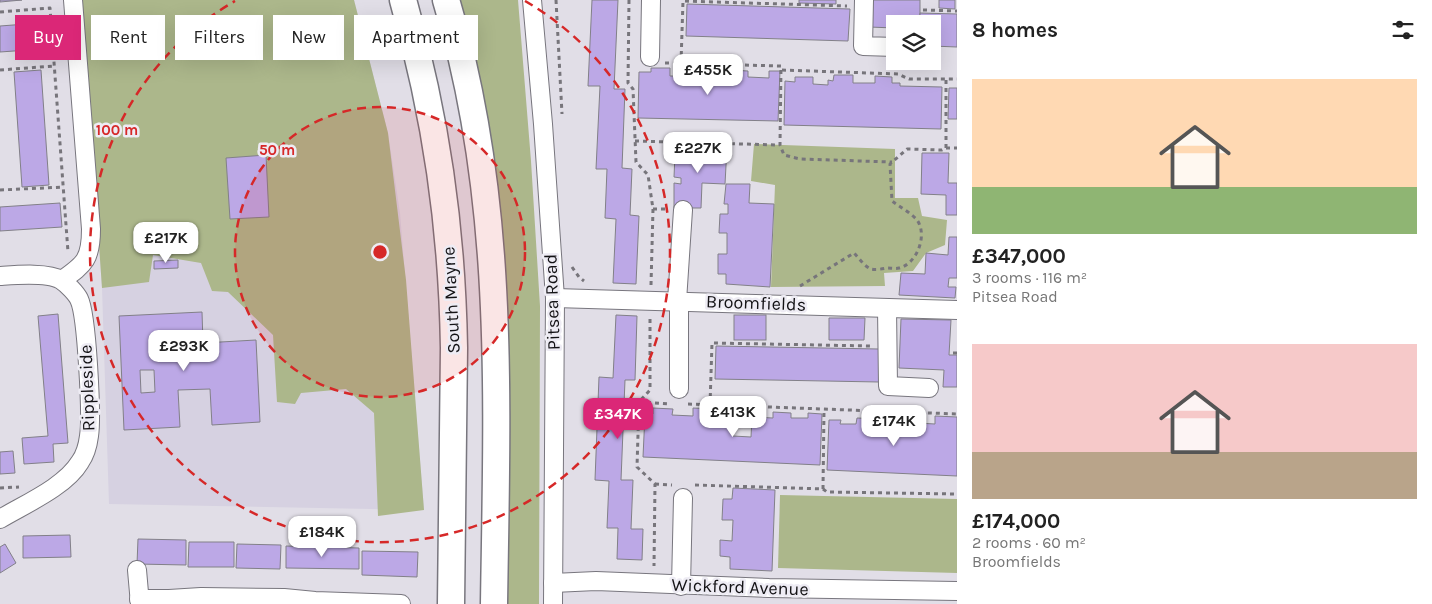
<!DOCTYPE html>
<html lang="en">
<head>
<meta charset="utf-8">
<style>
	:root { --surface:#fff; --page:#f2f2f2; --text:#222; --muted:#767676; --accent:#db2777 }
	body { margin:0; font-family:Karla,sans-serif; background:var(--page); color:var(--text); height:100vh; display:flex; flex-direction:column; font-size:19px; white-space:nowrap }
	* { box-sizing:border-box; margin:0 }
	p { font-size:16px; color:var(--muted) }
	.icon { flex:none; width:28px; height:28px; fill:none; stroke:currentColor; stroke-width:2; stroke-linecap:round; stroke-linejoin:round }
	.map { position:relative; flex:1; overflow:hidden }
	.drawer { display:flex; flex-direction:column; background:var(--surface); width:475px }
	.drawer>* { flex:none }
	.guide { position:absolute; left:15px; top:15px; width:475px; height:45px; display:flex; gap:10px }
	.tools { position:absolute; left:886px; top:15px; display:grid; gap:10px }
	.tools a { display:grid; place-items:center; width:55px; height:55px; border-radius:0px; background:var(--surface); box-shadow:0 5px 20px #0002; font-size:25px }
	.price { position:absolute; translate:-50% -42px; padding:0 11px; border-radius:10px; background:#fff; color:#222; font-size:16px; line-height:32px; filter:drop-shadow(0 1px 2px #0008) }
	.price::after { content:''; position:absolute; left:50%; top:30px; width:15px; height:11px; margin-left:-8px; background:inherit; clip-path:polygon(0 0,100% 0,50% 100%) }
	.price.on { background:var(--accent); color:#fff }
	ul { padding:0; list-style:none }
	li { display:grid; align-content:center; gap:10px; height:265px; padding:0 15px }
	li span { display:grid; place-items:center; height:155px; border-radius:0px; color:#555 }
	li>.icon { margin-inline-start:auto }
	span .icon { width:90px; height:90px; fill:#fffc; stroke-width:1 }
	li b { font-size:21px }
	h2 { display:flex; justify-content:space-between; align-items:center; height:60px; padding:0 15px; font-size:21px }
	.tag { padding:0 18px; border-radius:0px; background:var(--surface); box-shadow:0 5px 20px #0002; font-size:18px; line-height:45px }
	.tag.on { background:var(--accent); color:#fff }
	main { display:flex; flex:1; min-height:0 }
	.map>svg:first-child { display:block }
	.built { fill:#d6d1e1 }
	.green { fill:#acb78b }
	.building { fill:#bca8e6; stroke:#828088; fill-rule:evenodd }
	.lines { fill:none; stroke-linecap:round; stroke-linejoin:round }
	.street-casing { stroke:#78767e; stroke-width:20 }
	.primary-casing { stroke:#78767e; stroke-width:29 }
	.path { stroke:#77757b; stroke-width:3; stroke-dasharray:4 4; stroke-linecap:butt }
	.street { stroke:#fff; stroke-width:18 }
	.primary { stroke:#fff; stroke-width:26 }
	.ring { fill:none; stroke:#d62828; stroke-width:2.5; stroke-dasharray:9 6 }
	.labels { text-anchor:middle; stroke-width:5; stroke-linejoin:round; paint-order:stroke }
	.street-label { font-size:18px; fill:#131215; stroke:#eeecf4 }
	.centre { fill:#d62828; stroke:#eeecf4; stroke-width:2.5 }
	.ring-label { font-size:15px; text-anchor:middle; font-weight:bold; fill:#d62828; stroke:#eeecf4; stroke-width:5; stroke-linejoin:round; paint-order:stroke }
</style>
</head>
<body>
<main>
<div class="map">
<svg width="957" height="604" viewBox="0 0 957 604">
	<rect width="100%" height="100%" fill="#e1dee7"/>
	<polygon class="built" points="82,0 354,0 388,133 400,213 424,510 109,504 102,288"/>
	<g class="green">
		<polygon points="82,0 354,0 388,133 406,280 424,510 378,516 374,413 346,389 301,393 295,404 277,402 273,335 228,292 212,291 201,263 153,255 149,282 102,288"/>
		<polygon points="456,0 518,0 531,161 540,306 539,604 504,604 506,289"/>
		<polygon points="754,144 895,149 895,198 918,198 922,216 947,220 945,245 926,253 913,271 884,273 885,286 771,287 775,185 751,181"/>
		<polygon points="780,495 957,499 957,573 778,568"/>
	</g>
	<g class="building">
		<polygon points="0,0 22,0 0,2"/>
		<polygon points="592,0 618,0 614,89 625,89 622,168 632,169 630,215 639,216 636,284 613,283 616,219 605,218 607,169 596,169 600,86 588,86"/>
		<polygon points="799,0 836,0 836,4 799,3"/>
		<polygon points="870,0 920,0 920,24 895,24 895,28 869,27"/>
		<polygon points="939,0 955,0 955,9 939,8"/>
		<polygon points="687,4 850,9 848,41 686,36"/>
		<polygon points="920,13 957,14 957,47 932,46 932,24 920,24"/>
		<polygon points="40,23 42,49 0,52 0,26"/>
		<polygon points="651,68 670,68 670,76 690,76 690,69 709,69 709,77 730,77 730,70 748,71 748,77 769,78 769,71 780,71 778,121 638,118 639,72 651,72"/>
		<polygon points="41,70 49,185 22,187 14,72"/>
		<polygon points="834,75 853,75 853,83 875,83 875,76 892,77 892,83 900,83 900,86 942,87 941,129 784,125 785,81 795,82 795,77 813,77 813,84 828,85 828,80 833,81"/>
		<polygon points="949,88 957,88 957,119 948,119"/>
		<polygon points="684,146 727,147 725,184 702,183 701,208 674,208 674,183 681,184 681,178 674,177 675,155 683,156"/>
		<polygon points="922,153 949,153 948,183 957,183 957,215 946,215 946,195 921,194"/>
		<polygon points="266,155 269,217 230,219 226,158"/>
		<polygon points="726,184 750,184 749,203 774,204 770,287 726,284 726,274 718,274 718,254 727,254 727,233 719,233 720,214 728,214 728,204 724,204"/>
		<polygon points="60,203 62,227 0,231 0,207"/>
		<polygon points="949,237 957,237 957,278 949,278 948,287 956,287 955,298 899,295 901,273 925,274 926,253 948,255"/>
		<polygon points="178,260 178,268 154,269 154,261"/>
		<path d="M202 312 203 343 256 340 260 422 212 425 210 389 178 390 180 427 124 430 119 316ZM140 370H154L155 392 141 393Z"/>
		<polygon points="58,314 68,443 53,444 54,462 24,464 22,438 48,436 38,316"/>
		<polygon points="616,315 637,316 635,380 625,380 621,480 633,480 631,529 643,529 642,560 617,559 618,528 607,528 609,481 595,480 599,377 613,378"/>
		<rect x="734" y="315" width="32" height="25"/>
		<polygon points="829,318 865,318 864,340 829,340"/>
		<polygon points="901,319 951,320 949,355 957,355 957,387 943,387 944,370 899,368"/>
		<polygon points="716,346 879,349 879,382 715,379"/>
		<polygon points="653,408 673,409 672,415 693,416 693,408 713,409 713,416 734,417 733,436 751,437 752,417 773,418 773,412 791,413 791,418 808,418 808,413 822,414 820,465 643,457 645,414 653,414"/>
		<polygon points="903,416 917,416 917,423 935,424 935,416 957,417 957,476 827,470 829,420 841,420 840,424 856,424 857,418 882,419 881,424 895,425 895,419 903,419"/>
		<polygon points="13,451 15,473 0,474 0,452"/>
		<polygon points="733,488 775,490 772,571 730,569 730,557 720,556 720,540 732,541 733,520 722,520 723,499 732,499"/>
		<polygon points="70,535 71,557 23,558 23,536"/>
		<polygon points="138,539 186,540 186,565 137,564"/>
		<polygon points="189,542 234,542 234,567 188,567"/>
		<polygon points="5,544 16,563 0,573 0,547"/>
		<polygon points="237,544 281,545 280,569 236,568"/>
		<polygon points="286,546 359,548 359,569 286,568"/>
		<polygon points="362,551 418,552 417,577 362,575"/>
	</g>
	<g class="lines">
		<g class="street-casing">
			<g id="street">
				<polyline points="532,0 543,124 555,298 553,604"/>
				<polyline points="864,0 863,46 895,47"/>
				<polyline points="650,57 651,0"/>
				<path d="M0 276C15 275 48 272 61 280 67 284 76 293 79 299 87 315 92 417 89 436 88 444 85 455 80 462 65 487 25 504 0 519"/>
				<path d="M62 280C85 264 91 259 91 229L73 0"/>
				<polyline points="555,298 957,310"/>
				<polyline points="677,301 683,210"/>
				<polyline points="887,308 888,386 929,388"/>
				<polyline points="679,389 679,301"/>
				<polyline points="137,570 140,604"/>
				<polyline points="553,583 596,581 769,588 957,591"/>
				<polyline points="681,586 683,498"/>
				<polyline points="139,599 169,599 201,597 284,598 315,601 401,604"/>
			</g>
		</g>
		<g class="primary-casing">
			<g id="primary">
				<path d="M403 0C436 116 452 227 454 348L451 604"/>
				<path d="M446 0C506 197 497 401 494 604"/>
			</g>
		</g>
		<g class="path">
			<polyline points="556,0 562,114"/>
			<polyline points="629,0 628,83 633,89 636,162 648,175 653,209 651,285"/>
			<polyline points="923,10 957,11"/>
			<polyline points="0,12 50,8 68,252"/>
			<polyline points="665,63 781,66 780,145 784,155 800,159 892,162"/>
			<polyline points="681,63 683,1 847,6"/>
			<polyline points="0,70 54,66"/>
			<polyline points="782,70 898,74 909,79 957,79"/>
			<polyline points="635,141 779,145"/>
			<polyline points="946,148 957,148"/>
			<polyline points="0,190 64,187"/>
			<polyline points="653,209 665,209"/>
			<polyline points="572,267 579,277 584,281"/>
			<path d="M800 286 854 253C859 258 865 267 871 269 876 270 882 269 887 268 891 268 895 269 899 268 917 264 928 235 917 220 911 213 900 207 892 201L890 164 907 149 942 150 946 148V79"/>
			<polyline points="650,319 650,390 639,402 637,467 655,484 654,566"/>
			<polyline points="953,353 957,353"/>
			<polyline points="639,402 669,404"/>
			<polyline points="688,404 957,414"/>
			<polyline points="710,405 712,343 871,346"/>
			<polyline points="655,484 672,485"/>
			<polyline points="695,485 823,489 824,410"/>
			<polyline points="0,488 19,487"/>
			<polyline points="823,489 827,492 957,494"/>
		</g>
		<use href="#street" class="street"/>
		<use href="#primary" class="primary"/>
	</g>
	<circle cx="380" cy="252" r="145" fill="#d62828" fill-opacity=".12"/>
	<g class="ring">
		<circle cx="380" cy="252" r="145"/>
		<path d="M525 1A290 290 0 1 1 235 1"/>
	</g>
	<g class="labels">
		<g class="street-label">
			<text transform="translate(451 300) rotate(-93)" y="6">South Mayne</text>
			<text transform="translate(552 302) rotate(-92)" y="6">Pitsea Road</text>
			<text transform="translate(756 303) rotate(2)" y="6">Broomfields</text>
			<text transform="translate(87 388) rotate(-92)" y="6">Rippleside</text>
			<text transform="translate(740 587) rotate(2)" y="6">Wickford Avenue</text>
		</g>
	</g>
	<circle cx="380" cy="252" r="8" class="centre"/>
	<g class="ring-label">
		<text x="117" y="135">100 m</text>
		<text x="277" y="155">50 m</text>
	</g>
</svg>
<div class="tools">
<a><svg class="icon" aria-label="layers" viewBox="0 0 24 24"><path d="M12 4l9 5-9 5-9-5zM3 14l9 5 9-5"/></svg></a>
</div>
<b class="price" style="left:708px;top:96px">£455K</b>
<b class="price" style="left:698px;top:174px">£227K</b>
<b class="price" style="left:166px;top:264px">£217K</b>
<b class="price" style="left:184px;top:372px">£293K</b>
<b class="price" style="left:733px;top:438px">£413K</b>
<b class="price on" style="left:618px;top:440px">£347K</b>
<b class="price" style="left:894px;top:447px">£174K</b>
<b class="price" style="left:322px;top:558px">£184K</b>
<div class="guide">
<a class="tag on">Buy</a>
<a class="tag">Rent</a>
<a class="tag">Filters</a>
<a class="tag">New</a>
<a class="tag">Apartment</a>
</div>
</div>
<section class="drawer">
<h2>8 homes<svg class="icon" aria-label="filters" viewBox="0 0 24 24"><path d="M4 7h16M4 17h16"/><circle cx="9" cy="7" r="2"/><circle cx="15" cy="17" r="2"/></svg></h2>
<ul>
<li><span style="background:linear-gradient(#ffd9b3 70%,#8fb573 0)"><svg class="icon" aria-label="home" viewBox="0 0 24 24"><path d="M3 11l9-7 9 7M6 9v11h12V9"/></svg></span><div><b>£347,000</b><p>3 rooms · 116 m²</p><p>Pitsea Road</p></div></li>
<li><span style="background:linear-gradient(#f6c9c9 70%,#b9a48a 0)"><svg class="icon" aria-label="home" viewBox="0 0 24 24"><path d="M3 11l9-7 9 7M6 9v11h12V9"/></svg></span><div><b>£174,000</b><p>2 rooms · 60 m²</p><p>Broomfields</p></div></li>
</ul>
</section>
</main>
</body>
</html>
